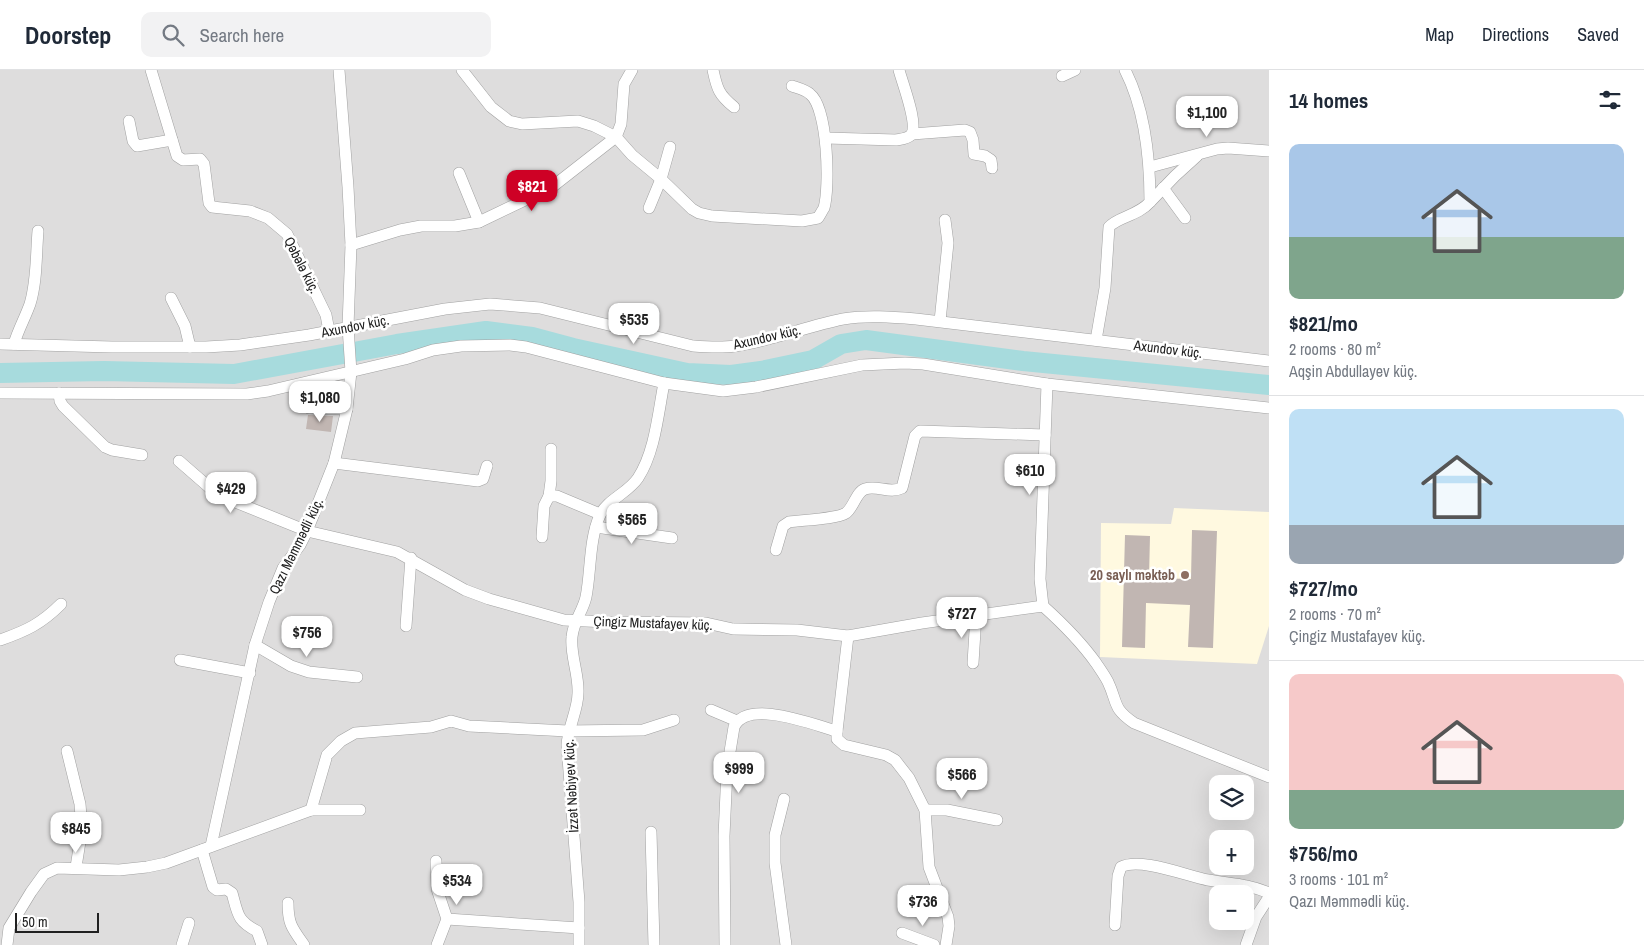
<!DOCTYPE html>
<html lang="en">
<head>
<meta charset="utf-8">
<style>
	:root { --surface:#fff; --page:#f2f2f3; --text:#1f2937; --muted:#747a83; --line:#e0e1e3; --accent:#ce0125 }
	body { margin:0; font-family:"Archivo Narrow",sans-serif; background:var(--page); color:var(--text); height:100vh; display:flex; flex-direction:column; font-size:19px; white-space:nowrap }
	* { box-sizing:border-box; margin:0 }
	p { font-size:16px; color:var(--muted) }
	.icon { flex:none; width:28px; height:28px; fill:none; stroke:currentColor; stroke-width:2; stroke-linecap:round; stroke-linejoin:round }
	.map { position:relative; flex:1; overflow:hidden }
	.sheet { display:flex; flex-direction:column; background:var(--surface); width:375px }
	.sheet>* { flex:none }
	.controls { position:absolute; left:1209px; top:705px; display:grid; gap:10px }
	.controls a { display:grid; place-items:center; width:45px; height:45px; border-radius:10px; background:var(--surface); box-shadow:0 5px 20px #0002; font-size:25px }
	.scale { position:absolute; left:15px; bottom:12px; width:84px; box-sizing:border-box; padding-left:5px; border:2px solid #202020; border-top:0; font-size:14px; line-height:18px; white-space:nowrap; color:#202020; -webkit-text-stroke:4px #fff; paint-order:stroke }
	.price { position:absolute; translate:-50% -42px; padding:0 11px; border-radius:10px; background:#fff; color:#222; font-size:16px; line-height:32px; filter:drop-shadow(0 1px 2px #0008) }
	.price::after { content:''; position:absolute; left:50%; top:30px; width:15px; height:11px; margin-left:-8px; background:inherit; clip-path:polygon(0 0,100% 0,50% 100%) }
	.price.selected { background:var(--accent); color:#fff }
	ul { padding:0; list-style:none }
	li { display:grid; align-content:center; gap:10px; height:265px; padding:0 20px }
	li+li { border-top:1px solid var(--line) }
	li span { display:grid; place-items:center; height:155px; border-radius:10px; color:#555 }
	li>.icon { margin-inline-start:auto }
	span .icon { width:90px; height:90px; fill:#fffc; stroke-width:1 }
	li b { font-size:21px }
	h2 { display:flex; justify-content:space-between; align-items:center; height:60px; padding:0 20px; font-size:21px }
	header { display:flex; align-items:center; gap:30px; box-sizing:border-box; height:70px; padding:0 25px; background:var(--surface); border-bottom:1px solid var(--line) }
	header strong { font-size:24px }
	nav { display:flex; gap:28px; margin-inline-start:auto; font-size:18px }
	.search { width:350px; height:45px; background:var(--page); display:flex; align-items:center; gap:12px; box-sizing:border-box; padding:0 18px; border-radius:10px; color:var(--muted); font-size:19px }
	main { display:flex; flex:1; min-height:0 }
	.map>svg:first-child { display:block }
	.residential { fill:#dedddd; fill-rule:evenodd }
	.education { fill:#fff9e0 }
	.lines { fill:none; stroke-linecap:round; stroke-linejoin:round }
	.river { stroke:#a7dbdd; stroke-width:20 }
	.building { fill:#c1b6b2 }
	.minor-casing { stroke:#a1a1a1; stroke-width:12 }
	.minor { stroke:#fff; stroke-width:11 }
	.education-dot { fill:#8d6e63; stroke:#fff; stroke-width:2 }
	.labels { text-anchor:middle; stroke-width:5; stroke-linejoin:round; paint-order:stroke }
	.street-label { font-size:14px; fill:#202020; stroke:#fff }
	.education-label { font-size:14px; font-weight:bold; fill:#785e54; stroke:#fff; text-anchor:end }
</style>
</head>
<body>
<header>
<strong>Doorstep</strong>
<div class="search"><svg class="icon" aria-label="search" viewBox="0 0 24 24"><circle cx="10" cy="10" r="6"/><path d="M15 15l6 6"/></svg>Search here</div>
<nav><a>Map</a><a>Directions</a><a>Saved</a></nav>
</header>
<main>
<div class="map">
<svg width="1269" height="875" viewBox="0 0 1269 875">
	<rect width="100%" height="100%" fill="#f0ebe6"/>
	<path class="residential" d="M0 0H1269V875H0ZM1218 714H1245V741H1218ZM1218 769H1245V796H1218ZM1218 824H1245V851H1218Z"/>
	<polygon class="education" points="1174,438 1269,442 1269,556 1257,594 1100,587 1101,453 1171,454"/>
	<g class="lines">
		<polyline class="river" points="0,303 104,301 234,304 397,274 486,261 532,267 573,278 687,303 731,305 761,301 813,290 841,274 866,270 1023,291 1269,315"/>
	</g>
	<g class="building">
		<polygon points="308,345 333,346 331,362 306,359"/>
		<polygon points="1192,460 1217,461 1213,578 1188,577 1190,535 1146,533 1145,578 1122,577 1125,465 1150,466 1149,508 1191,509"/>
	</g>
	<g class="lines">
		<g class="minor-casing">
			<g id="minor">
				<polyline points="151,0 177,86 183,90 200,89 204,94 209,133 212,137 250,141 268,148 287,164 326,245 329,261"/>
				<path d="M462 0 491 37 509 51 522 54 578 51 594 56 616 67 632 85 661 109 692 139 699 143 712 146 802 151 818 148C820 145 822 141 824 138 830 117 828 38 810 24 806 20 798 18 792 16"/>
				<path d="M713 0C717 19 719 25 734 37"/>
				<polyline points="1062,6 1075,0"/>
				<polyline points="129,51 133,71 137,76 172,70"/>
				<polyline points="912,64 965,60 970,62 973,70 974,84 985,86 991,90 992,98"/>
				<path d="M826 68 896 70C901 69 907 69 911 65 919 55 902 12 899 0"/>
				<polyline points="1150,97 1217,79 1228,78 1269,81"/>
				<polyline points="459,103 479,152"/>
				<polyline points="1163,118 1185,148"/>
				<polyline points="1150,132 1175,106 1197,86"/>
				<polyline points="649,138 661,109 670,77"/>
				<polyline points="351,175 400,160 421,156 455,156 479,152 552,117 616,67 621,54 624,14 632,0"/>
				<polyline points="171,228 185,256 190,277"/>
				<polyline points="940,251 948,173 945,150"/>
				<path d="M1096 270 1105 218 1109 157C1117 147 1138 146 1150 132 1150 89 1145 39 1125 0"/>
				<path d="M0 274 112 277H206L240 275 309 265 445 239 490 234 540 238 693 276C707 277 721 278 735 276 772 271 807 256 843 249 867 245 892 247 916 249L1269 291"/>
				<path d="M14 274C18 260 25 248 30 234 37 211 36 185 38 161"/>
				<polyline points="0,323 247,324 268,321 405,289 433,280 461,276 510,275 526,277 664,313 723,321 756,317 862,295 905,293 923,294 1047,314 1269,338"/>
				<polyline points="59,323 60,331 63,336 105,377 112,380 142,385"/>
				<polyline points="309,338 347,339"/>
				<path d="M179 391 218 425 307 461 397 482 465 520 489 529 564 550 608 552 706 553 733 559 797 560 848 566 922 553 1043 536C1062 553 1081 572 1096 593 1100 599 1105 606 1108 612 1118 633 1112 638 1134 653L1269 707"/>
				<polyline points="334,393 478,411 483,409 487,396"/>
				<polyline points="549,426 557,426 600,444"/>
				<polyline points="596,457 672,468"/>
				<polyline points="542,467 544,436 549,426 551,411 551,379"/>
				<path d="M776 480 783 456 789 452C802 450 837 449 846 443 854 437 856 422 865 419 877 415 890 424 902 418L915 366 920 361 1045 365"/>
				<polyline points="1043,536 1040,509 1047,314"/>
				<polyline points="406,556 411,488"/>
				<polyline points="848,566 837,661 837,669 844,675 886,685 895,690 909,708 925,740 929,797 948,847 949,856 946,875"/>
				<path d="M0 570C26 561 41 554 61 534"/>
				<polyline points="255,575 291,596 309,602 357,607"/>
				<polyline points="180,590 250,603"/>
				<polyline points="973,593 976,545"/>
				<polyline points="711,640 737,651"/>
				<polyline points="67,681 80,734 82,759 76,797"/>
				<polyline points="784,729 775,765 775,793 786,875"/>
				<polyline points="311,740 360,740"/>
				<polyline points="925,740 947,740 997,750"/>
				<polyline points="651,762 654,875"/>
				<polyline points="211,776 255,575 269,532 283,498 300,475 307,461 334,393 347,339 351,302 348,257 351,175 348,117 339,0"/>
				<path d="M202 780 213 817 217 820 226 819 232 823C238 844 237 851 257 861L262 875"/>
				<polyline points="436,791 437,819 447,849 437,875"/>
				<path d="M288 833C288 854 292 858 304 875"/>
				<polyline points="447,849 579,858"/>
				<path d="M1115 855 1118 806 1121 797C1140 787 1187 806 1208 810 1230 814 1248 814 1269 823"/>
				<polyline points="902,863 934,875"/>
				<polyline points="7,875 9,858 31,822 44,804 57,798 119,800 147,797 166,793 311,740 327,685 341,671 355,663 431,657 451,651 469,656 568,661 643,660 674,650"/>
				<polyline points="182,875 189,853"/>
				<path d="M579 875V832L567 675C568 657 578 640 578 623 579 604 570 585 572 567 573 552 583 541 586 527 591 502 589 469 600 445 608 429 628 423 638 408 655 382 658 344 664 313"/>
				<path d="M725 875 724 766 727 700 734 657C747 628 814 655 837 661"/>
				<polyline points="1246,875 1256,847 1269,827"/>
			</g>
		</g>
		<use href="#minor" class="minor"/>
	</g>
	<circle class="education-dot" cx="1185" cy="505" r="5"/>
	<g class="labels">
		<g class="street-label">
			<text transform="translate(302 195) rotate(63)" y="5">Qəbələ küç.</text>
			<text transform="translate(355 256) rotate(-11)" y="5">Axundov küç.</text>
			<text transform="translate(767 267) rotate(-13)" y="5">Axundov küç.</text>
			<text transform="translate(1168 279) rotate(7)" y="5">Axundov küç.</text>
			<text transform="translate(296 476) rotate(-64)" y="5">Qazı Məmmədli küç.</text>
			<text transform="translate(653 553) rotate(2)" y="5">Çingiz Mustafayev küç.</text>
			<text transform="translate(571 716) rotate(-93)" y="5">İzzət Nəbiyev küç.</text>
		</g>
		<g class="education-label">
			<text x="1175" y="510">20 saylı məktəb</text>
		</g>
	</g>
</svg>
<div class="controls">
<a><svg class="icon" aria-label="layers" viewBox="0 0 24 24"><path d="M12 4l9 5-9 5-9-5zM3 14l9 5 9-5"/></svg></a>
<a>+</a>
<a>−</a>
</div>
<div class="scale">50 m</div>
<b class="price" style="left:1207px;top:68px">$1,100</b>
<b class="price selected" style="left:532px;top:142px">$821</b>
<b class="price" style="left:634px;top:275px">$535</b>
<b class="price" style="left:320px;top:353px">$1,080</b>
<b class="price" style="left:1030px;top:426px">$610</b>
<b class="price" style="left:231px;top:444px">$429</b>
<b class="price" style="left:632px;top:475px">$565</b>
<b class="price" style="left:962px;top:569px">$727</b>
<b class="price" style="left:307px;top:588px">$756</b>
<b class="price" style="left:739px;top:724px">$999</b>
<b class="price" style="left:962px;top:730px">$566</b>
<b class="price" style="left:76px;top:784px">$845</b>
<b class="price" style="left:457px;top:836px">$534</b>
<b class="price" style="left:923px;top:857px">$736</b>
</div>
<section class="sheet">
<h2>14 homes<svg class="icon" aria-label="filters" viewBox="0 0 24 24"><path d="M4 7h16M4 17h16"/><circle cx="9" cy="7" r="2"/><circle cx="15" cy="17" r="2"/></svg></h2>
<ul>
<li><span style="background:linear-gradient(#a9c7e8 60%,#7fa58c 0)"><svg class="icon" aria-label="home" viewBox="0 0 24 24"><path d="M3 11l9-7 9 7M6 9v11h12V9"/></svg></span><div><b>$821/mo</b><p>2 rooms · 80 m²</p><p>Aqşin Abdullayev küç.</p></div></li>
<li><span style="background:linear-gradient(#bfe0f5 75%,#9aa5b1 0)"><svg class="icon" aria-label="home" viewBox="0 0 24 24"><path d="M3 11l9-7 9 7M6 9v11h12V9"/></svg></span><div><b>$727/mo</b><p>2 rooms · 70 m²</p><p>Çingiz Mustafayev küç.</p></div></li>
<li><span style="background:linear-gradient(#f6c9c9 75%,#7fa58c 0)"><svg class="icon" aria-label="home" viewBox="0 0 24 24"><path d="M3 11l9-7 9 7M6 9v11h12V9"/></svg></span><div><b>$756/mo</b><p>3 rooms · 101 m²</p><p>Qazı Məmmədli küç.</p></div></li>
</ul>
</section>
</main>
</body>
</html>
